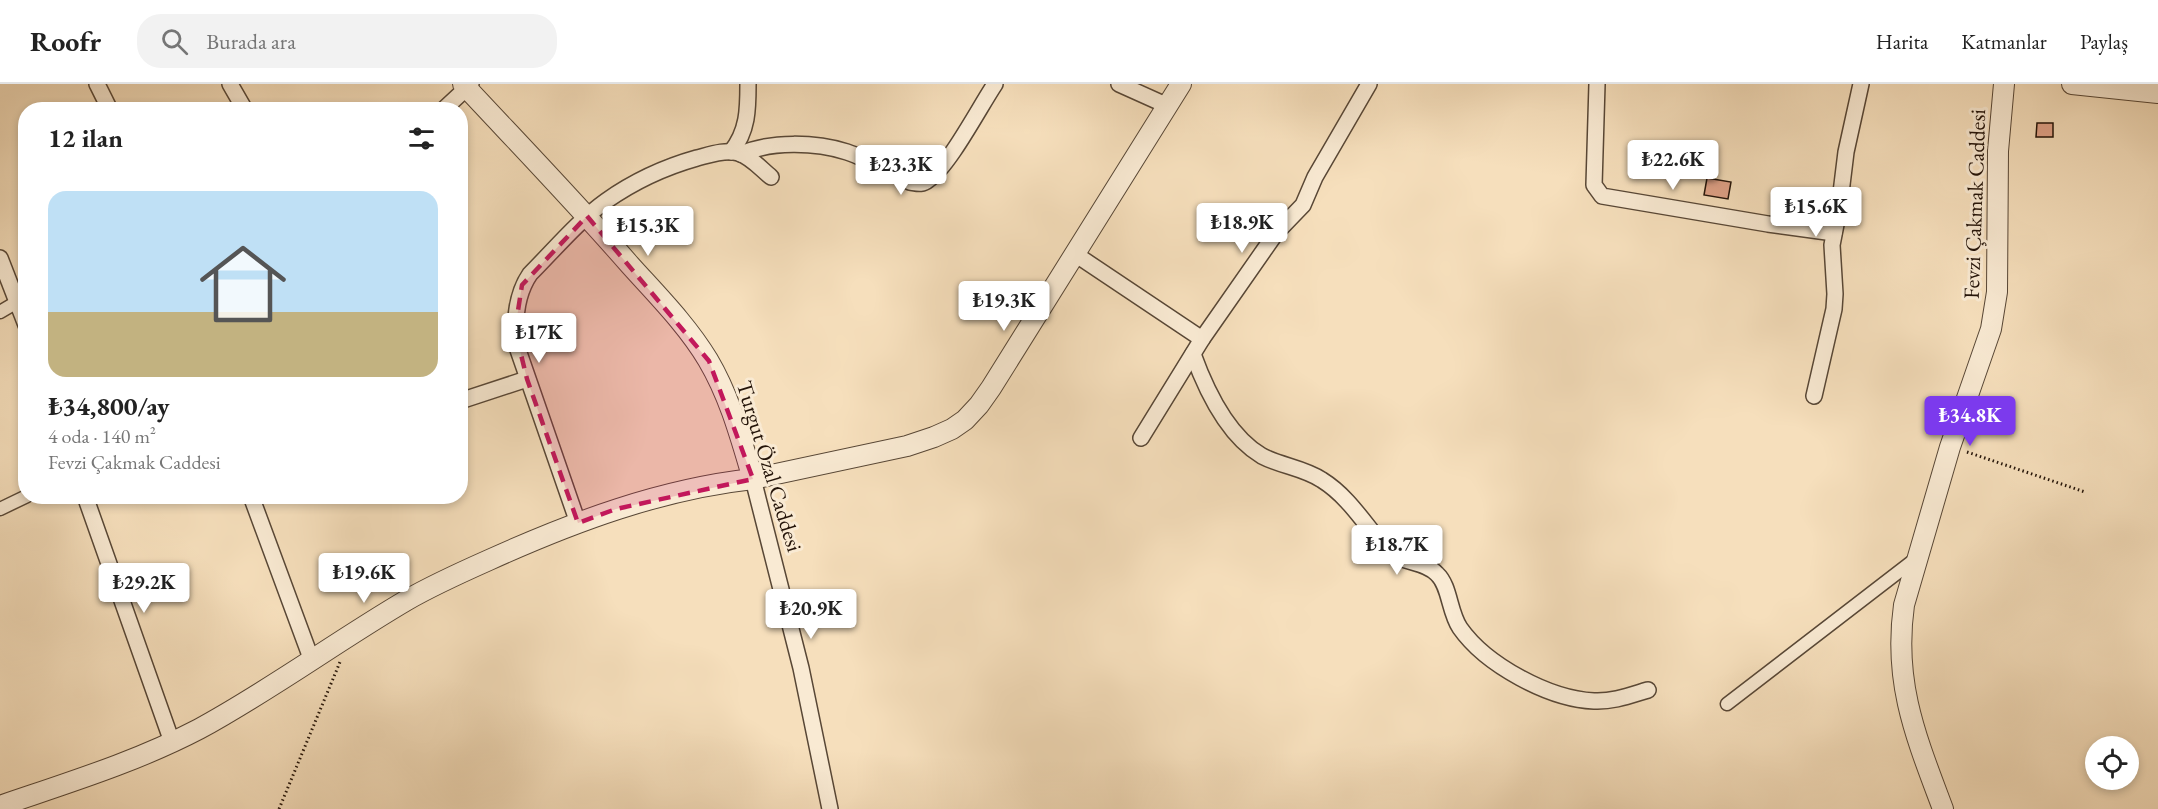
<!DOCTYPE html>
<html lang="tr">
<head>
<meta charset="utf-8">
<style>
	:root { --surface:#fff; --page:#f2f2f2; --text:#222; --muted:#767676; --line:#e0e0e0; --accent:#7c3aed }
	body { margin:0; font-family:"EB Garamond",serif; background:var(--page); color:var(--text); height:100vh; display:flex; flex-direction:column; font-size:22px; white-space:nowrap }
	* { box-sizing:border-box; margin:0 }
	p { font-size:20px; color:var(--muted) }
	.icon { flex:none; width:33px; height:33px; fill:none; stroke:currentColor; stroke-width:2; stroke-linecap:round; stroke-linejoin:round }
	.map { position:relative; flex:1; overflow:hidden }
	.side { position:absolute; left:18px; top:18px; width:450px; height:402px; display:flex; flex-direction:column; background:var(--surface); border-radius:24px; box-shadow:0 3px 9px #0003 }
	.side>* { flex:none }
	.tools { position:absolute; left:2085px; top:652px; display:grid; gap:12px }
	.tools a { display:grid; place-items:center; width:54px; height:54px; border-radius:50%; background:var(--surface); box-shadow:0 3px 9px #0003; font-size:30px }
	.price { position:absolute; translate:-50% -51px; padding:0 14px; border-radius:6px; background:#fff; color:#222; font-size:20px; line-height:39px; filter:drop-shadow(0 2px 3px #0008) }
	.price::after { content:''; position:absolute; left:50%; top:36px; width:18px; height:14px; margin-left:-9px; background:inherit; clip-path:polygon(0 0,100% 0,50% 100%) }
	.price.selected { background:var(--accent); color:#fff }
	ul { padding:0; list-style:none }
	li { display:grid; align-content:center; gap:12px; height:318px; padding:0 30px }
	li span { display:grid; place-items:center; height:186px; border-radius:18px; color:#555 }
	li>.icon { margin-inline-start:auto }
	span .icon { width:108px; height:108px; fill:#fffc; stroke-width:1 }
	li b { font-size:26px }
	h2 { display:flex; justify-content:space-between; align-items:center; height:72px; padding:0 30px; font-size:26px }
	header { display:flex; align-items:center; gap:36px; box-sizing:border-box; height:84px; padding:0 30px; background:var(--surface); border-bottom:2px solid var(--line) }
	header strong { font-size:28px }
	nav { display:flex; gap:33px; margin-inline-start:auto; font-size:21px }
	.search { width:420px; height:54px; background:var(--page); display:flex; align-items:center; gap:15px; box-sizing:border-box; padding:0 21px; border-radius:24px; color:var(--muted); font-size:22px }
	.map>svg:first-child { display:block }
	.building { fill:#e1a389; stroke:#241409; stroke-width:1.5 }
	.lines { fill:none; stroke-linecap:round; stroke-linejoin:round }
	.pedestrian-casing { stroke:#584736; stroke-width:15 }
	.minor-casing { stroke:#584736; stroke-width:18 }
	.tertiary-casing { stroke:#584736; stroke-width:22 }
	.path { stroke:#241409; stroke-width:3; stroke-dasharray:1.5 3; stroke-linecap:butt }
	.pedestrian { stroke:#f9ead3; stroke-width:12 }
	.minor { stroke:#f9ead3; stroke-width:15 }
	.tertiary { stroke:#f9ead3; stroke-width:20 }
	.marked { fill:#c2185b; fill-opacity:0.2; stroke:#c2185b; stroke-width:4.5; stroke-dasharray:12 8; stroke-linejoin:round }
	.labels { text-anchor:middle; stroke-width:6; stroke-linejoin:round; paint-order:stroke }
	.street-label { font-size:22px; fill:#241409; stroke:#f9ead3 }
</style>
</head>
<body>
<header>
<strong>Roofr</strong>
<div class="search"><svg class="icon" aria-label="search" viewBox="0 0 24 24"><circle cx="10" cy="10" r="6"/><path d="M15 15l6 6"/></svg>Burada ara</div>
<nav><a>Harita</a><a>Katmanlar</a><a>Paylaş</a></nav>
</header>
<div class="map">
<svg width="2158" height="725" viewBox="0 0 2158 725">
	<rect width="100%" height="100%" fill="#f6dfbc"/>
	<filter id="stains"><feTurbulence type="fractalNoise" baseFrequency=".00333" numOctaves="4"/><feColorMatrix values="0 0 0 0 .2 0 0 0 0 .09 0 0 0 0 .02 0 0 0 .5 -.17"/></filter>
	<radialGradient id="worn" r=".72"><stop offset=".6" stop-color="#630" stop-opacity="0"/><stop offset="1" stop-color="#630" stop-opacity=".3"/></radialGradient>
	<g class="building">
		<polygon points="2037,39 2053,39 2053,53 2036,53"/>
		<polygon points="1707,94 1731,98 1728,115 1704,111"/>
	</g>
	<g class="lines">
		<g class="pedestrian-casing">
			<g id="pedestrian">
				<polyline points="0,228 17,218"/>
				<polyline points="0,425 27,412"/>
				<polyline points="1727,620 1918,473"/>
			</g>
		</g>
		<g class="minor-casing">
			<g id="minor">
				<polyline points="97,0 110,26"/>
				<polyline points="230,0 245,26"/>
				<polyline points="1119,0 1168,22"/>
				<polyline points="1597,0 1594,101 1602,112 1768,140 1834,149"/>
				<polyline points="443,26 471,0"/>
				<path d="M731 68C748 47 748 25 748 0"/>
				<path d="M741 70C771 57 815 58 847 68 868 75 889 88 910 98 917 99 922 101 928 96 949 82 979 24 995 0"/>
				<polyline points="1075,170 1202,255"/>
				<polyline points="0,174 26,241"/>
				<path d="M1193 270C1206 306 1228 352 1262 372 1281 382 1304 384 1322 396 1351 414 1368 446 1391 470 1406 479 1426 478 1437 490 1450 502 1449 528 1460 544 1486 581 1549 615 1594 617 1613 618 1631 611 1648 606"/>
				<polyline points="1814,312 1834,225 1835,210 1832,161 1839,125 1846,68 1861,0"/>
				<polyline points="460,317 527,295"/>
				<polyline points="1141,354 1202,255 1276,149 1303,121 1315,93 1369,0"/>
				<polyline points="753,395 801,584 830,725"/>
				<polyline points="85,412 172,658"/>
				<polyline points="251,412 312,577"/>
				<path d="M578 439 517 263C514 238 515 212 530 190 554 166 578 137 606 117 633 98 665 83 697 74 709 71 726 65 738 69 750 72 761 85 771 93"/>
			</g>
		</g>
		<g class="tertiary-casing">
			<g id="tertiary">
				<path d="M463 0C519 60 576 119 630 181 657 211 687 241 708 276 730 313 741 355 753 395"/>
				<polyline points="2072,0 2158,9"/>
				<path d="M0 722C67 699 136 678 199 645 271 606 337 557 407 516 433 501 462 488 489 476 573 438 661 405 753 395L907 362 934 353 952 345 965 336 979 321 991 304 1181 0"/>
				<path d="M1943 725C1916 653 1893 599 1904 521L1950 363 1991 245 1997 208 1998 67 2004 0"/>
			</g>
		</g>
		<g class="path">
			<polyline points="1967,368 2085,408"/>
			<polyline points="279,725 340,578"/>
		</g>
		<use href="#pedestrian" class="pedestrian"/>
		<use href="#minor" class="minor"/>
		<use href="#tertiary" class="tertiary"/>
	</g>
	<path class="marked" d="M587 132 709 277 753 395 616 425 578 439 527 295 515 246 522 201Z"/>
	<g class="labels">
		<g class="street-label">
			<text transform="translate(1974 120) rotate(-88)" y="8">Fevzi Çakmak Caddesi</text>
			<text transform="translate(770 382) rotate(73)" y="8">Turgut Özal Caddesi</text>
		</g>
	</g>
	<rect width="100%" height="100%" filter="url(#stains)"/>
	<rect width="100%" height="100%" fill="url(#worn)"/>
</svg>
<div class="tools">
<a><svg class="icon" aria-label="locate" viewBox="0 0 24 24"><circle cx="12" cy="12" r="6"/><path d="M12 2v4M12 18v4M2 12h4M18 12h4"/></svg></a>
</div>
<b class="price" style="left:1673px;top:107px">₺22.6K</b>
<b class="price" style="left:901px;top:112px">₺23.3K</b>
<b class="price" style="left:1816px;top:154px">₺15.6K</b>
<b class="price" style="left:1242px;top:170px">₺18.9K</b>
<b class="price" style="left:648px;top:173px">₺15.3K</b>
<b class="price" style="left:1004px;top:248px">₺19.3K</b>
<b class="price" style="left:539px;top:280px">₺17K</b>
<b class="price selected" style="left:1970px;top:363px">₺34.8K</b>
<b class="price" style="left:1397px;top:492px">₺18.7K</b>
<b class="price" style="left:364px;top:520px">₺19.6K</b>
<b class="price" style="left:144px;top:530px">₺29.2K</b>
<b class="price" style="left:811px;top:556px">₺20.9K</b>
<section class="side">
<h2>12 ilan<svg class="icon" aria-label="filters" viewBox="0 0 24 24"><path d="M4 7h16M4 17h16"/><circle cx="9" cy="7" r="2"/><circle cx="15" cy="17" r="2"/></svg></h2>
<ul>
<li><span style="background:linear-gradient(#bfe0f5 65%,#c2b280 0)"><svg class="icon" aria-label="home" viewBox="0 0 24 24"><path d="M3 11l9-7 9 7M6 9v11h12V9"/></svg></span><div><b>₺34,800/ay</b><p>4 oda · 140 m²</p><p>Fevzi Çakmak Caddesi</p></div></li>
</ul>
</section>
</div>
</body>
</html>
